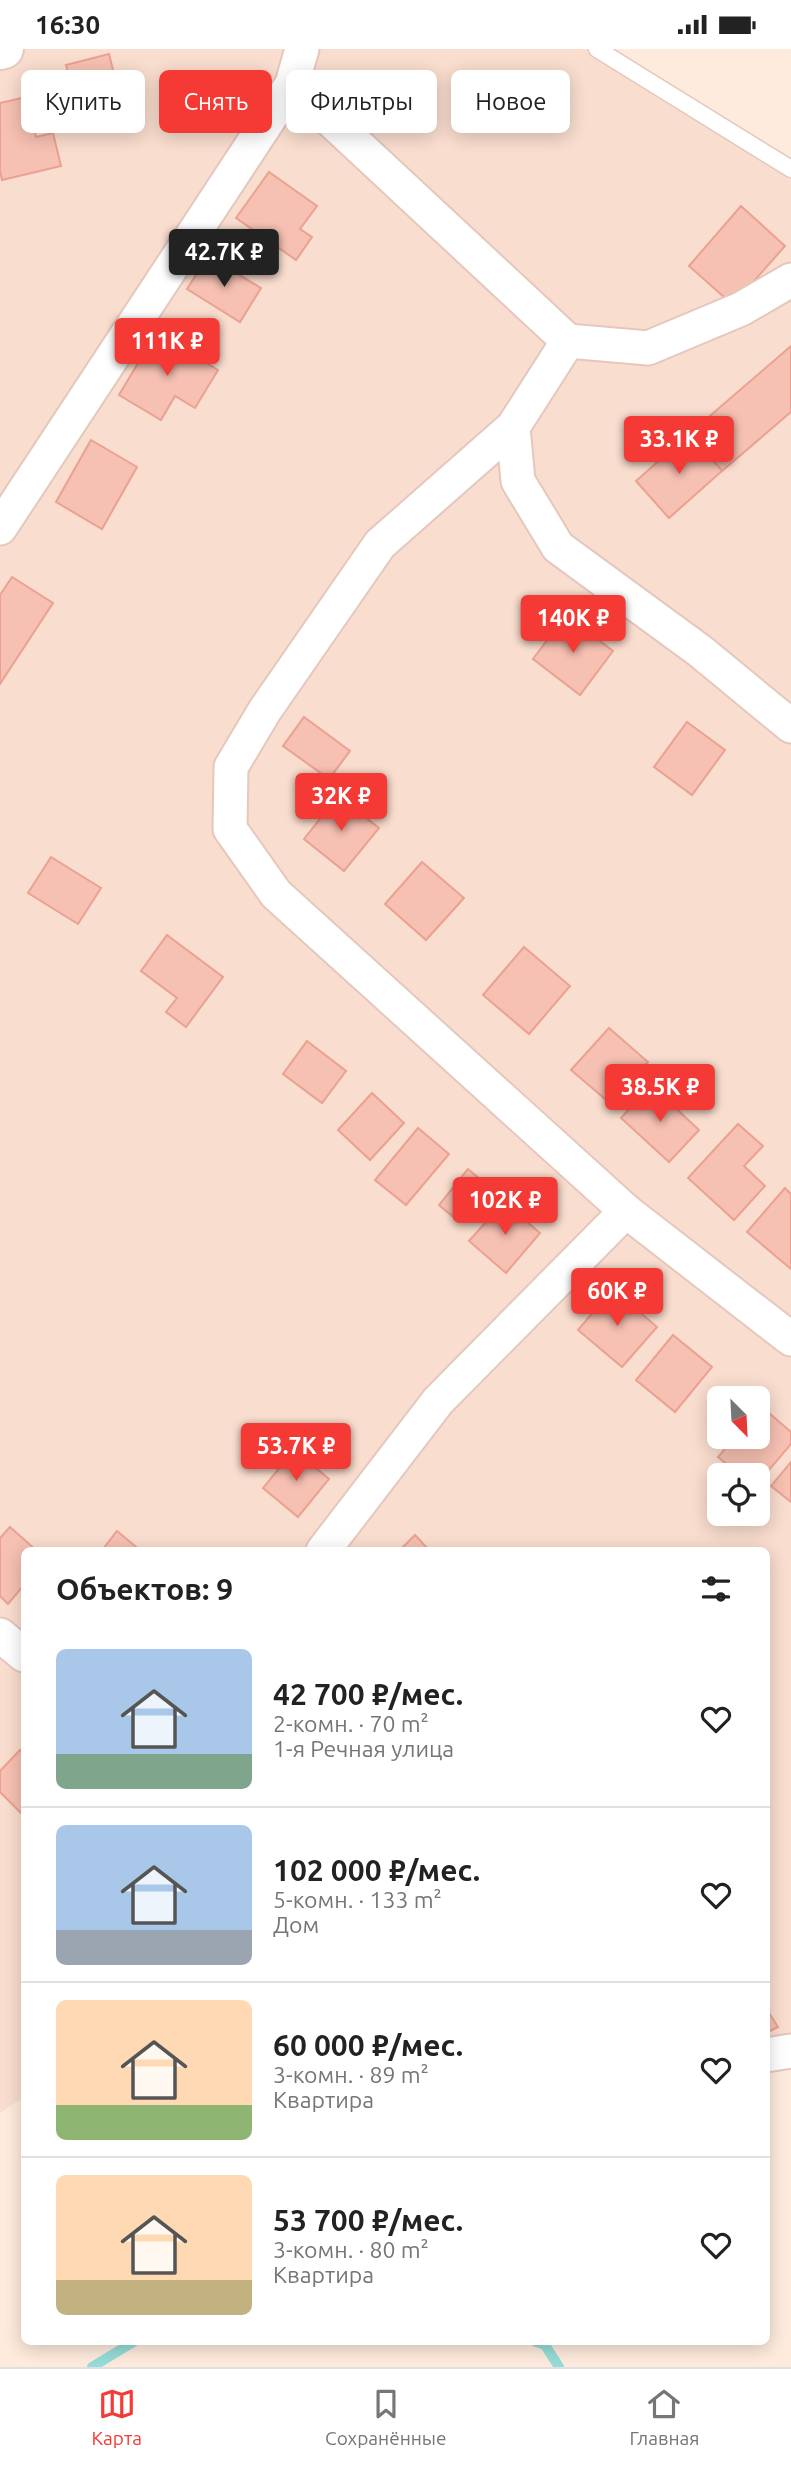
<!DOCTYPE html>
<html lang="ru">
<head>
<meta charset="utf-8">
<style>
	:root { --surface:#fff; --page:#f6f6f6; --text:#222; --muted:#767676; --line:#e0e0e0; --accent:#f53a35 }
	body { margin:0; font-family:Ubuntu,sans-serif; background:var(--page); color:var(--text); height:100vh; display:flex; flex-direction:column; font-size:26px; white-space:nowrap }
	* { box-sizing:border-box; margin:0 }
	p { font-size:23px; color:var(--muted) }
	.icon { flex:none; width:38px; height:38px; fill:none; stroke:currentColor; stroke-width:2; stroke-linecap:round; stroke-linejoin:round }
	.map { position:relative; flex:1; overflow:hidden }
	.drawer { position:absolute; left:21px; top:1498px; width:749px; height:798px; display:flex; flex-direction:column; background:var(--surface); border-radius:10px; box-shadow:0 4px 18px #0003 }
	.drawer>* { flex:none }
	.top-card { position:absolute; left:21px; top:21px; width:749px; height:63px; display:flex; gap:14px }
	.needle { width:46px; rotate:156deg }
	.buttons { position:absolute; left:707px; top:1337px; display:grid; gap:14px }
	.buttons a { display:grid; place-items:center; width:63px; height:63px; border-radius:10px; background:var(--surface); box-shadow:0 4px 18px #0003; font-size:35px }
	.price { position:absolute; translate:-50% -60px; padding:0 16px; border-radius:7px; background:var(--accent); color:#fff; font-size:23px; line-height:46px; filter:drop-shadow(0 2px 4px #0008) }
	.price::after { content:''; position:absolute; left:50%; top:42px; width:21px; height:16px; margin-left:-10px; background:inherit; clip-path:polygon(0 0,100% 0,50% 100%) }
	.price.current { background:#222; color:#fff }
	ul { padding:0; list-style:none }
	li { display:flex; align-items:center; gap:21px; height:175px; padding:0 35px }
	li+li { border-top:2px solid var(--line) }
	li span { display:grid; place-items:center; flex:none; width:196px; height:140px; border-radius:10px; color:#555 }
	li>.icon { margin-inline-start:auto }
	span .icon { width:84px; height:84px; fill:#fffc; stroke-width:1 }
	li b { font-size:30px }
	h2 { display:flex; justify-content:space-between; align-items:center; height:84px; padding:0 35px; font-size:30px }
	.tag { padding:0 24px; border-radius:10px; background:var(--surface); box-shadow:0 4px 18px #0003; font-size:24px; line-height:63px }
	.tag.current { background:var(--accent); color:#fff }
	.status { display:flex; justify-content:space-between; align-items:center; height:49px; padding:0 35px; background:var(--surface); direction:ltr }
	.status svg { height:19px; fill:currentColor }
	.tabs { display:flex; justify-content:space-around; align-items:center; height:98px; border-top:2px solid var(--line); background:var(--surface); font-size:19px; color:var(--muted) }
	.tabs a { display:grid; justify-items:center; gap:4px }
	.tabs .current { color:var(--accent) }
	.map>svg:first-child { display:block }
	.residential { fill:#f9ddce; fill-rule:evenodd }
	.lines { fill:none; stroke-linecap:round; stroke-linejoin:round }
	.stream { stroke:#96dcd9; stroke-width:10 }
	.building { fill:#f6c0b2; stroke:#eba191; stroke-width:2 }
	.service-casing { stroke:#e5c7bc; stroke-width:19 }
	.minor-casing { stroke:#e5c7bc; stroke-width:37 }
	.tertiary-casing { stroke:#e5c7bc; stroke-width:42 }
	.service { stroke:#fff; stroke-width:16 }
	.minor { stroke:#fff; stroke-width:33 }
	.tertiary { stroke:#fff; stroke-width:38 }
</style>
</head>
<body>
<div class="status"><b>16:30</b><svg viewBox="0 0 49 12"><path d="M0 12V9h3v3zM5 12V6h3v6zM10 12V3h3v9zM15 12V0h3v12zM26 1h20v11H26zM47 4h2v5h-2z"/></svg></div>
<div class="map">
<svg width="791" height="2318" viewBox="0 0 791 2318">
	<rect width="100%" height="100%" fill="#feebdd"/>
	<path class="residential" d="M0 0H597L791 120V2002L767 2006 766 1502H24V2048L0 2064ZM719 1349H758V1388H719ZM719 1426H758V1465H719Z"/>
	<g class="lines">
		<g class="stream">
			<polyline points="534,2292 545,2296 559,2318"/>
			<polyline points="92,2318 135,2292"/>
		</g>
	</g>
	<g class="building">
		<polygon points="109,5 119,45 76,56 66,16"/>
		<polygon points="26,48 36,88 53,84 61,117 2,131 0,122 0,54"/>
		<polygon points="269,123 317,157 300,180 312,188 296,211 236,169"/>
		<polygon points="741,157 785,197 733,256 689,217"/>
		<polygon points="208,207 261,239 240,273 187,240"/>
		<polygon points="156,284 218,321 195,359 175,347 161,371 119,346"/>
		<polygon points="791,297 791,363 722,422 690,384"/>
		<polygon points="690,384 722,422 669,469 636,432"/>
		<polygon points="91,391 137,418 102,480 56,453"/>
		<polygon points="12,528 53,554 0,635 0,546"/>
		<polygon points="566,566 613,602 580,646 533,610"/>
		<polygon points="304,668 350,702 329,730 283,697"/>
		<polygon points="687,673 725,701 692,746 654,718"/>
		<polygon points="338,747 379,779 344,822 304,790"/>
		<polygon points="51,808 101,839 78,875 28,844"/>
		<polygon points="422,813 464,849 426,891 385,855"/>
		<polygon points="167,886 223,928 186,978 166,963 177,949 141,922"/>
		<polygon points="524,898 570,937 529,985 483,946"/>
		<polygon points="609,979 648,1013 611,1055 571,1021"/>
		<polygon points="307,992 346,1022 322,1054 283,1025"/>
		<polygon points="651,1036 699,1081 669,1113 621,1069"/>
		<polygon points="372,1044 404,1074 370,1111 338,1081"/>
		<polygon points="738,1075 763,1097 744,1117 765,1137 734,1171 688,1129"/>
		<polygon points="418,1079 449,1105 406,1156 375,1131"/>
		<polygon points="468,1120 487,1136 457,1171 439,1156"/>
		<polygon points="785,1139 791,1145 791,1220 747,1183"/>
		<polygon points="504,1153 540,1184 506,1224 469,1192"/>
		<polygon points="613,1240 657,1278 622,1318 578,1281"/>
		<polygon points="673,1286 712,1318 675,1363 636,1331"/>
		<polygon points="761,1357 791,1383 791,1395 758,1434 758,1426 740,1426 718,1408 735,1388 758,1388 758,1361"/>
		<polygon points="294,1401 329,1430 298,1468 263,1439"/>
		<polygon points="791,1413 791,1453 771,1437"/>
		<polygon points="10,1478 37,1502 24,1502 24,1536 8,1555 0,1547 0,1489"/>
		<polygon points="117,1482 141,1502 103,1500"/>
		<polygon points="415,1486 430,1502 399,1502"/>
		<polygon points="20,1701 24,1705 24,1767 0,1743 0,1722"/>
		<polygon points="766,1959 778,1978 766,1984"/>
	</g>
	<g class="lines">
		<g class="service-casing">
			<polyline id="service" points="597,0 791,120"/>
		</g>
		<g class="minor-casing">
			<g id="minor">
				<polyline points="292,35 568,292 513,378 380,495 265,661 231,718 230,780 276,845 626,1162 791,1290"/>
				<polyline points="568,292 648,299 741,260 791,231"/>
				<polyline points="513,378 518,432 558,498 700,602 791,677"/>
				<polyline points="0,479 292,35 302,0"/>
				<polyline points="323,1502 438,1352 626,1162"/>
				<polyline points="0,1586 24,1606"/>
				<polyline points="766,2006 791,2002"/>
			</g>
		</g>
		<g class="tertiary-casing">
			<polyline id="tertiary" points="0,1 4,0"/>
		</g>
		<use href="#service" class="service"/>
		<use href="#minor" class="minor"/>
		<use href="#tertiary" class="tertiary"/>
	</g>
</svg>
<div class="buttons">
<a><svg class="needle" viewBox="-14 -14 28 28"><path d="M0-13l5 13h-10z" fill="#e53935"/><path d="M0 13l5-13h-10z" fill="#767676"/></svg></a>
<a><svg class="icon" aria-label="locate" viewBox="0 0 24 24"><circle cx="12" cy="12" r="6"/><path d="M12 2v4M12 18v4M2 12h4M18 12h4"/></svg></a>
</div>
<b class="price current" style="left:224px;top:240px">42.7K ₽</b>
<b class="price" style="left:167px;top:329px">111K ₽</b>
<b class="price" style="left:679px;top:427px">33.1K ₽</b>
<b class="price" style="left:573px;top:606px">140K ₽</b>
<b class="price" style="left:341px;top:784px">32K ₽</b>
<b class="price" style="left:660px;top:1075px">38.5K ₽</b>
<b class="price" style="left:505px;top:1188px">102K ₽</b>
<b class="price" style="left:617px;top:1279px">60K ₽</b>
<b class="price" style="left:296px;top:1434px">53.7K ₽</b>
<div class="top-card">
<a class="tag">Купить</a>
<a class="tag current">Снять</a>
<a class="tag">Фильтры</a>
<a class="tag">Новое</a>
</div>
<section class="drawer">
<h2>Объектов: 9<svg class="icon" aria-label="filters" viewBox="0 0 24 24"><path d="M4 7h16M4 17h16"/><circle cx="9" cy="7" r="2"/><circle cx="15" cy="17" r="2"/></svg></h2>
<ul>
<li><span style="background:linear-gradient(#a9c7e8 75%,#7fa58c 0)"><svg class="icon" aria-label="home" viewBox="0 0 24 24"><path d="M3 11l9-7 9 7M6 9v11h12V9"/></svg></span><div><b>42 700 ₽/мес.</b><p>2-комн. · 70 m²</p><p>1-я Речная улица</p></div><svg class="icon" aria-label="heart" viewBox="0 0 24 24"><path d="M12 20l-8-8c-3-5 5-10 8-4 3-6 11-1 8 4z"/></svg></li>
<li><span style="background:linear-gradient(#a9c7e8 75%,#9aa5b1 0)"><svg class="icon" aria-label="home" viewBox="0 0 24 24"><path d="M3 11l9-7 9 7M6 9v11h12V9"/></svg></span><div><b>102 000 ₽/мес.</b><p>5-комн. · 133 m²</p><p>Дом</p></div><svg class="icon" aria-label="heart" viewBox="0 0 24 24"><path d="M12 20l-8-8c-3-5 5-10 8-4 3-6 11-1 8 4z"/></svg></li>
<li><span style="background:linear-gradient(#ffd9b3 75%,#8fb573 0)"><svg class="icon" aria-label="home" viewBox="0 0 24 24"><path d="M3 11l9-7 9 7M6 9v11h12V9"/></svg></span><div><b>60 000 ₽/мес.</b><p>3-комн. · 89 m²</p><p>Квартира</p></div><svg class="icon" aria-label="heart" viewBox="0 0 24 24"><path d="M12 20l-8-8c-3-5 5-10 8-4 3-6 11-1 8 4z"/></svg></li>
<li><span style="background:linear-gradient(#ffd9b3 75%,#c2b280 0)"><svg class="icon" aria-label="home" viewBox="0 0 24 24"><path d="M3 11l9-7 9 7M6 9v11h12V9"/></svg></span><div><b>53 700 ₽/мес.</b><p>3-комн. · 80 m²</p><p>Квартира</p></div><svg class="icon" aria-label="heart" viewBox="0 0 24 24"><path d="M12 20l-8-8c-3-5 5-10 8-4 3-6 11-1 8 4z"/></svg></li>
</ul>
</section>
</div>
<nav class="tabs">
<a class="current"><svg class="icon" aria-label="map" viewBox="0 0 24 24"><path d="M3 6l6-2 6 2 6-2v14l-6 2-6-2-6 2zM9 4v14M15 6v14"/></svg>Карта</a>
<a><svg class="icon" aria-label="saved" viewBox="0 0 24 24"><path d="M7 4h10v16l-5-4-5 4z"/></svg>Сохранённые</a>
<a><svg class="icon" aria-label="home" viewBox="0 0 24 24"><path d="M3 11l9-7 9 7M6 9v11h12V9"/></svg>Главная</a>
</nav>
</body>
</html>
